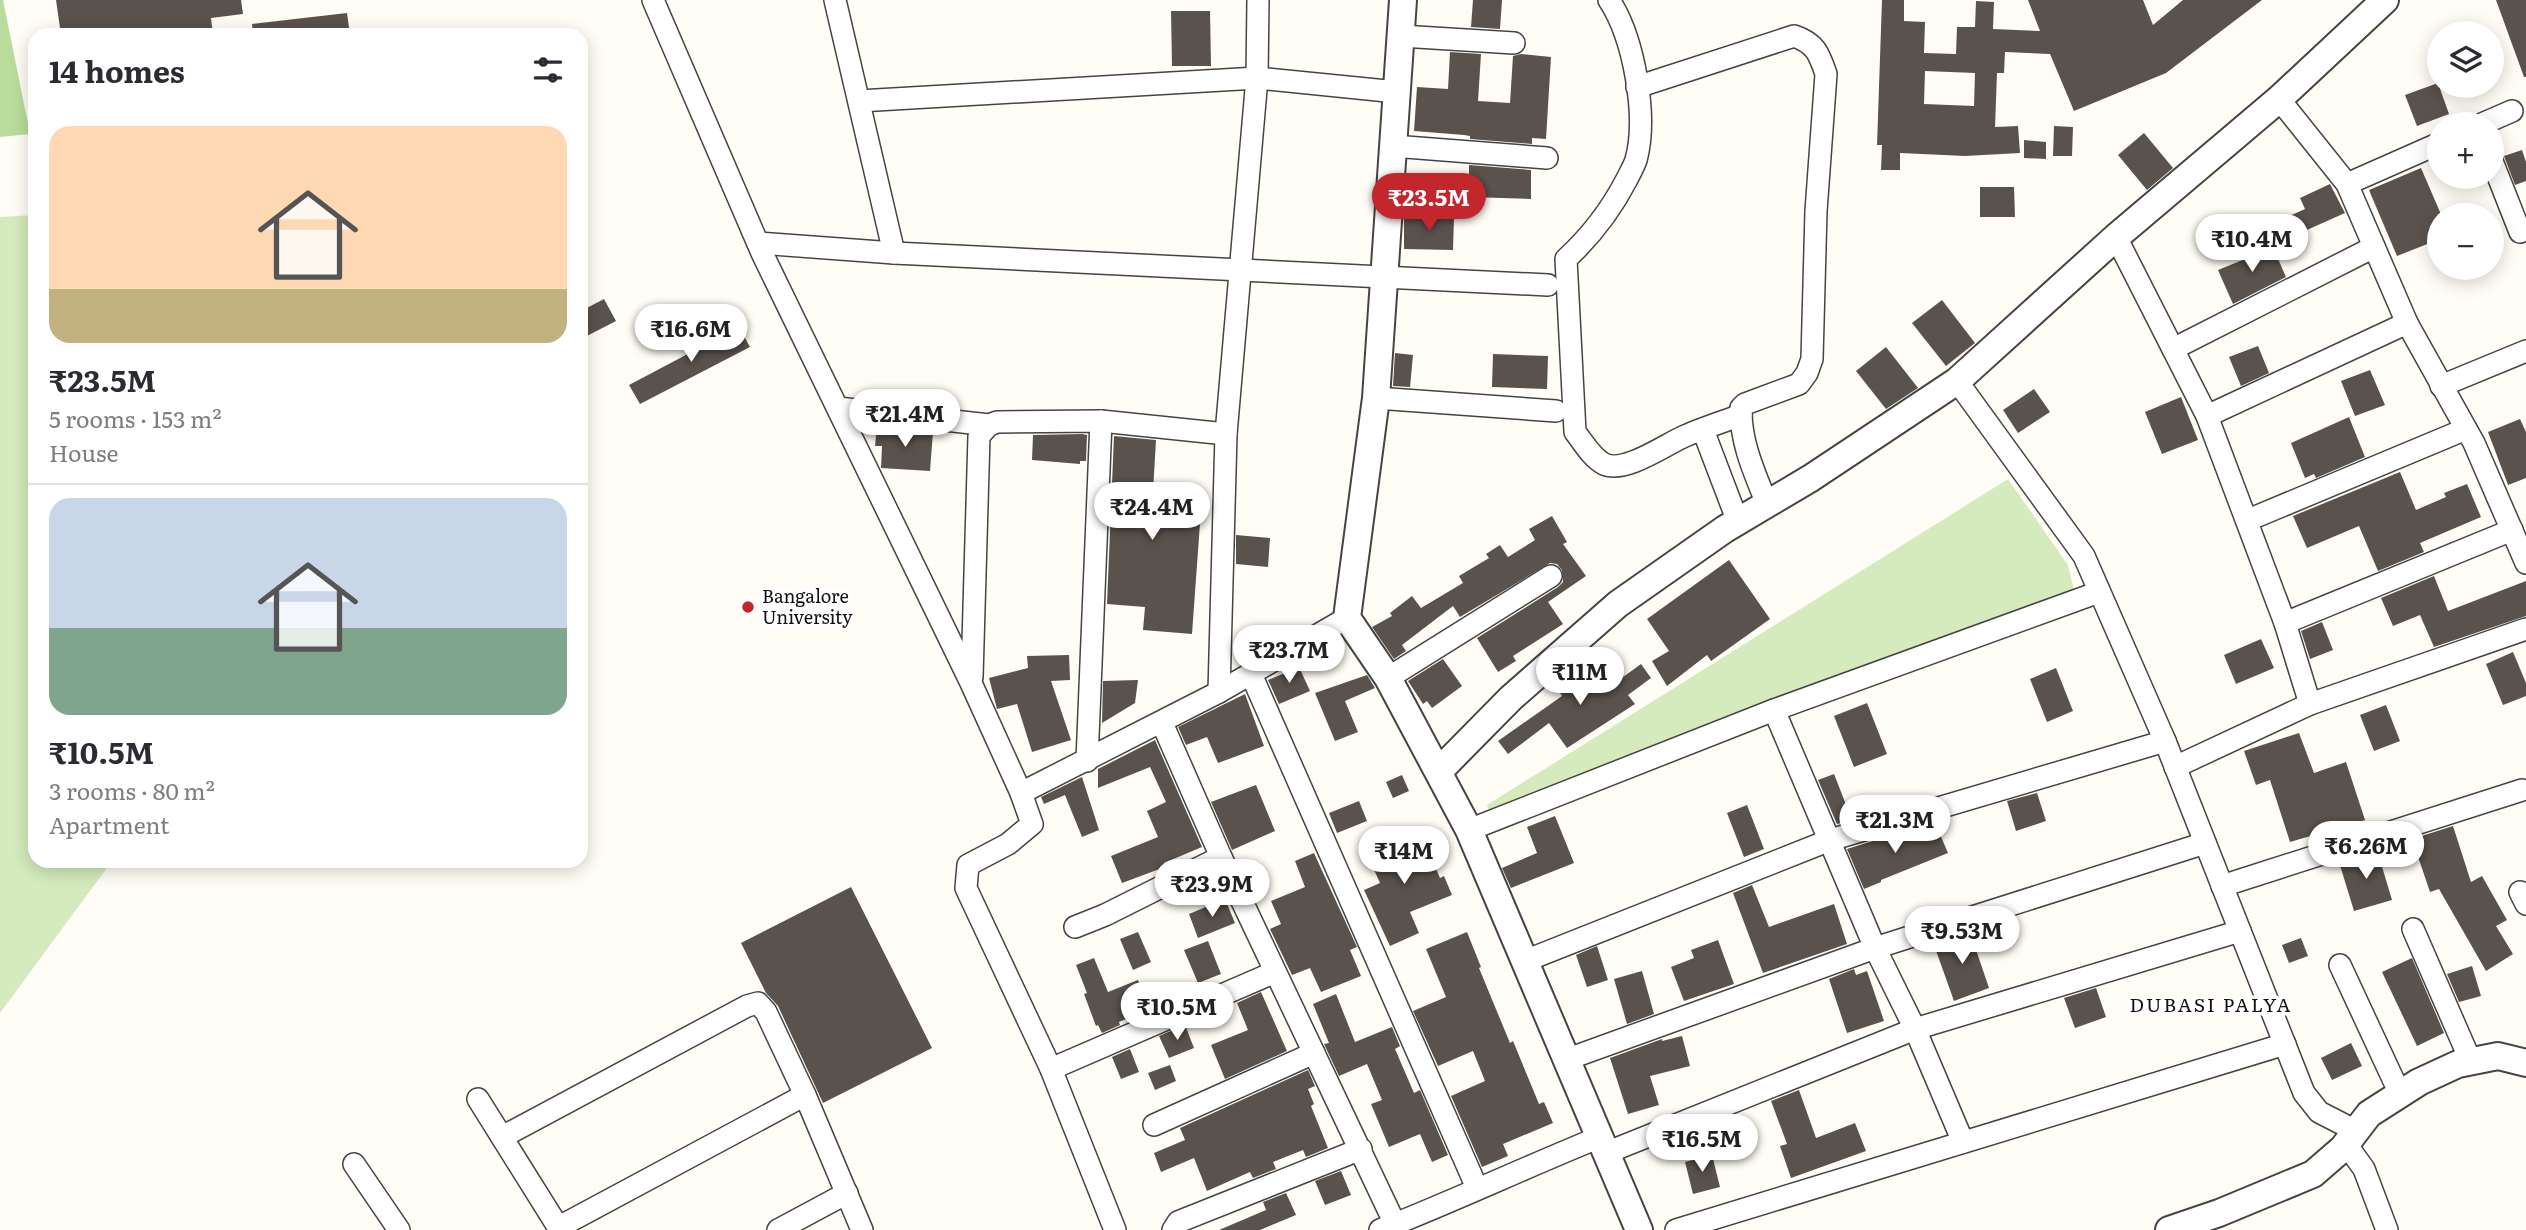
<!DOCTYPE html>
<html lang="en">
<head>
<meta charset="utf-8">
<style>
	:root { --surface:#fff; --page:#f7f7f7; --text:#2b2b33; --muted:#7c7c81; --line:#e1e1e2; --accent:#c4262e }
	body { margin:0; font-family:Literata,serif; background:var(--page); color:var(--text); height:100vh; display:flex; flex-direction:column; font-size:26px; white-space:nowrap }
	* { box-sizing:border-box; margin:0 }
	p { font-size:23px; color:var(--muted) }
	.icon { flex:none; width:38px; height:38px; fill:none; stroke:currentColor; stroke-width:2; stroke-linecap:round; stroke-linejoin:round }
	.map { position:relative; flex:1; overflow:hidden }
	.panel { position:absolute; left:28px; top:28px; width:560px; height:840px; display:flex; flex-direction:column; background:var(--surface); border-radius:21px; box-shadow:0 4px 18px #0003 }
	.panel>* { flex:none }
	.buttons { position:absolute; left:2427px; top:21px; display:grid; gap:14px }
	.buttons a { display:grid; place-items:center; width:77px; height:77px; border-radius:50%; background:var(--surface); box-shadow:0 4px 18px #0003; font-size:35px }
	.price { position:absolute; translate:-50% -60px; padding:0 16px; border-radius:24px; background:#fff; color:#222; font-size:23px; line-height:46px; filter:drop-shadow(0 2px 4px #0008) }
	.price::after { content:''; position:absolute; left:50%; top:42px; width:21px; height:16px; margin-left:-10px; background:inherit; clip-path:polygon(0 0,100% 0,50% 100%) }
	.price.current { background:var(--accent); color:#fff }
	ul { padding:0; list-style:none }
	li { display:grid; align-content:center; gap:14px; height:371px; padding:0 21px }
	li+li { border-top:2px solid var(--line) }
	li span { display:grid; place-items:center; height:217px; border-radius:21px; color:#555 }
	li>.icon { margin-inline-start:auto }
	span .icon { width:126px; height:126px; fill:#fffc; stroke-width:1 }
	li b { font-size:30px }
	h2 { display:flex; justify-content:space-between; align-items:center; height:84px; padding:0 21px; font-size:30px }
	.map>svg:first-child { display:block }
	.green { fill:#d5ebbd }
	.forest { fill:#b9dc9c }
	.building { fill:#5a524d; fill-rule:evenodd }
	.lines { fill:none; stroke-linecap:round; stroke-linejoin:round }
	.minor-casing { stroke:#444; stroke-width:24 }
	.tertiary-casing { stroke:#444; stroke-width:30 }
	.minor { stroke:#fff; stroke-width:21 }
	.tertiary { stroke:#fff; stroke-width:26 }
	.poi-dot { fill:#c4262e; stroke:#fff; stroke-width:2.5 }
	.labels { text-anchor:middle; stroke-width:7; stroke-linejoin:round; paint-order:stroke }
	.poi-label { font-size:18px; fill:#111; stroke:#fff; text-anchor:start }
	.neighbourhood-label { font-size:19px; letter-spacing:2px; fill:#111; stroke:#fff }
</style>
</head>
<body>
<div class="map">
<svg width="2526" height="1230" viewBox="0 0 2526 1230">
	<rect width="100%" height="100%" fill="#fffdf5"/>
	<g class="green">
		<polygon points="35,215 35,861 112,861 0,1013 0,217"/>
		<polygon points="2008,479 2068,565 2079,612 1491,816 1487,805"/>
	</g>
	<polygon class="forest" points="0,0 3,0 30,134 0,137"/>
	<g class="building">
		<polygon points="56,0 241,0 243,14 211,18 213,35 61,35"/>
		<polygon points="1473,0 1502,0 1500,29 1471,27"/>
		<path d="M1882 0H1904V21L1925 22 1924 53 1956 54 1957 27H1975L1976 1 1994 2 1993 29 2040 31 2028 0H2143L2153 25 2183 0H2262L2166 73 2074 111 2050 54 2005 52 2004 73H1997L1995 127 2018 126 2020 153 1965 156 1900 153V170H1881L1882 145H1877ZM1925 71 1975 73 1974 106 1924 104Z"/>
		<polygon points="2496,0 2526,0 2526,77 2524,77"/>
		<polygon points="1171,11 1210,11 1211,66 1172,66"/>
		<polygon points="347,13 350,35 253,35 252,24"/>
		<polygon points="1450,52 1481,54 1478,101 1510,103 1513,56 1521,54 1551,57 1546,139 1532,138 1532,144 1470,139 1470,136 1464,135 1414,131 1417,87 1448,89"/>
		<polygon points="2438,83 2449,114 2417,126 2405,95"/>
		<polygon points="2054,126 2073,127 2072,156 2053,156"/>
		<polygon points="2144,133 2173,168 2147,190 2118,155"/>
		<polygon points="2024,140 2046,142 2046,159 2024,158"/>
		<polygon points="2522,150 2526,162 2526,181 2515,185 2504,156"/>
		<polygon points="1469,165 1531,170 1531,199 1469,197"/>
		<polygon points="2421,168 2440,212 2440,239 2397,256 2369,190"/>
		<polygon points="2330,184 2345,213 2282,241 2274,223 2305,209 2300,198"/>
		<polygon points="1980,187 2014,187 2015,217 1980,217"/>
		<polygon points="1404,216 1454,217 1453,250 1404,249"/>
		<polygon points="2271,243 2286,277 2233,304 2218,270 2250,257 2248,253"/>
		<polygon points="604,299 616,321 581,339 581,311"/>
		<polygon points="1942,300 1975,343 1946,366 1912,323"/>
		<polygon points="737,324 750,347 640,404 629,385 699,348 697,346"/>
		<polygon points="2258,346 2269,373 2241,386 2229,357"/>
		<polygon points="1886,347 1918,388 1886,409 1856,371"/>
		<polygon points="1395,353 1413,355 1410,387 1393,386"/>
		<polygon points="1493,354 1548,356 1547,389 1492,387"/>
		<polygon points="2370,370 2385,405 2355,416 2341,381"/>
		<polygon points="2034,389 2050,412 2018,433 2003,410"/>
		<polygon points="2181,397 2198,440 2162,454 2145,412"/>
		<polygon points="2349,417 2365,457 2316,478 2314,474 2305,478 2291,443"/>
		<polygon points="2520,419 2526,432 2526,478 2508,485 2488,432"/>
		<polygon points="877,426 933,432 930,471 881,468 882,446 875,446"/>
		<polygon points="1082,434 1087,435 1086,461 1080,461 1080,464 1032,460 1033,435"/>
		<polygon points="1114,436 1156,440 1153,492 1202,496 1192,634 1143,630 1145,607 1107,604"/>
		<polygon points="2400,472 2416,510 2446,497 2444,493 2467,484 2481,517 2420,543 2424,552 2378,571 2359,526 2307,548 2293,516"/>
		<polygon points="1552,516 1567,542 1563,544 1586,576 1548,602 1563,624 1513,656 1516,661 1498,672 1477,638 1558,587 1563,582 1562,570 1557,564 1550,563 1460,617 1453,606 1402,645 1406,651 1394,659 1372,627 1392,616 1390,613 1412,596 1421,608 1463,583 1459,576 1489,558 1486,554 1500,545 1508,557 1535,540 1529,529"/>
		<polygon points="1236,535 1270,538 1268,567 1236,564"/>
		<polygon points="1729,560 1770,619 1711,661 1707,655 1667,686 1652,661 1669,651 1647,619"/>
		<polygon points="2434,576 2448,611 2526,581 2526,616 2434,647 2420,615 2393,626 2381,598"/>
		<polygon points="2322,622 2333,650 2310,659 2301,631"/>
		<polygon points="2261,639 2274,668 2236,684 2224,655"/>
		<polygon points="2513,652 2526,683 2526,696 2503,705 2486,664"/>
		<polygon points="1069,655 1070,680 1051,681 1071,740 1032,752 1017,704 997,709 989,678 1028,668 1027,656"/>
		<polygon points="1443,659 1462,686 1432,708 1427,701 1423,704 1408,681"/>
		<polygon points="1592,664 1608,688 1641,664 1651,678 1628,695 1635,704 1567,748 1549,723 1508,754 1498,741 1562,696 1557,687"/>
		<polygon points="1299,667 1310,691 1279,704 1268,680"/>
		<polygon points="2056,668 2073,711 2047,722 2030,679"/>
		<polygon points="1367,675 1375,688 1345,701 1358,732 1335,741 1315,693"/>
		<polygon points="1138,680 1135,703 1102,723 1103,681"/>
		<polygon points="1245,694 1264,746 1218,763 1207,737 1186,745 1178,727"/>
		<polygon points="1867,703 1887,754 1854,767 1834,716"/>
		<polygon points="2386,705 2400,741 2374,751 2360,715"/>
		<polygon points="2299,733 2314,773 2346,762 2365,820 2290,842 2270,780 2256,785 2244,751"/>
		<polygon points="1155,740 1202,847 1164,863 1165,867 1122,883 1111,856 1158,837 1147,811 1166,802 1150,767 1098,788 1098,769"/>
		<polygon points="1834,774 1852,820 1837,824 1818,780"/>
		<polygon points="1402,775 1409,791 1393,798 1386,782"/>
		<polygon points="1082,777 1099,830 1082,837 1065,795 1044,804 1041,797"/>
		<polygon points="1256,785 1275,831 1232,850 1211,802"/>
		<polygon points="2037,793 2046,821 2016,831 2007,801"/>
		<polygon points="1359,801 1367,821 1337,833 1329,813"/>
		<polygon points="1747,805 1764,849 1744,857 1727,813"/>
		<polygon points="1555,816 1574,863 1511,888 1502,868 1537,853 1527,827"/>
		<polygon points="1936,825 1948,853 1881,880 1881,882 1864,889 1847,849 1899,833 1901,839"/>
		<polygon points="2453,826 2471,882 2482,876 2507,920 2496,926 2513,954 2486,971 2439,889 2430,892 2412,839"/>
		<polygon points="1420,832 1440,878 1444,876 1452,895 1410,912 1419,933 1390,946 1364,890 1380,883 1367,854"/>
		<polygon points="2377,850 2392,900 2354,911 2339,862"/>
		<polygon points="1314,853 1357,947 1350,950 1361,976 1321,992 1310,968 1292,975 1270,929 1281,924 1271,901 1305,887 1295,861"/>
		<polygon points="1752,885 1769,927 1834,904 1847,944 1763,973 1733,893"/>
		<polygon points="851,887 932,1048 823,1103 778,1006 766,993 741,943"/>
		<polygon points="1225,899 1235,923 1198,938 1189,914"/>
		<polygon points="1138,932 1151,962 1133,970 1120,939"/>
		<polygon points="1467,932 1481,967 1479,968 1510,1043 1513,1041 1539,1104 1544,1102 1553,1123 1503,1144 1508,1156 1482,1167 1451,1096 1485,1081 1473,1051 1438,1066 1413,1011 1446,997 1426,949"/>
		<polygon points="1970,932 1989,988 1954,1001 1934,945"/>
		<polygon points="2301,938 2308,956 2289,963 2282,945"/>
		<polygon points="1718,940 1734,984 1684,1001 1671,967 1694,958 1691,950"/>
		<polygon points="1208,941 1221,974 1198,983 1184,950"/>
		<polygon points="1597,946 1608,980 1587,987 1576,955"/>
		<polygon points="1094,958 1108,992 1138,980 1149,1009 1119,1022 1120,1025 1102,1033 1098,1025 1096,1026 1084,994 1087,993 1076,965"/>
		<polygon points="2412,958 2444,1033 2417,1046 2382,972"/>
		<polygon points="2472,966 2481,996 2459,1002 2447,974"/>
		<polygon points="1854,969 1856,975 1867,971 1884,1021 1847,1033 1829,979"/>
		<polygon points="1642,971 1654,1014 1627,1024 1614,979"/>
		<polygon points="2096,988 2106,1017 2075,1028 2064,998"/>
		<polygon points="1261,992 1287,1051 1225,1079 1211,1045 1248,1030 1237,1003"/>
		<polygon points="1336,994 1355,1042 1392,1027 1400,1046 1395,1049 1414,1093 1420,1090 1448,1155 1432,1162 1420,1134 1389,1147 1371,1104 1382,1100 1367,1064 1339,1076 1324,1044 1329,1043 1313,1004"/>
		<polygon points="1185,1025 1194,1048 1169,1058 1159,1036"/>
		<polygon points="1682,1036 1690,1066 1650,1076 1659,1105 1628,1114 1610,1058 1662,1039 1662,1041"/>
		<polygon points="2351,1043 2362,1066 2332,1080 2321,1058"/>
		<polygon points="1130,1049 1139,1072 1121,1079 1112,1057"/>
		<polygon points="1170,1065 1176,1081 1155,1090 1148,1073"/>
		<polygon points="1308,1070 1315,1086 1308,1089 1314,1104 1311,1106 1328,1148 1306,1157 1303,1150 1273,1162 1276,1169 1253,1178 1250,1172 1207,1191 1194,1158 1161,1172 1154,1153 1185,1140 1180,1128"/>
		<polygon points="1799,1090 1816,1138 1855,1123 1866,1151 1791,1178 1780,1146 1787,1144 1771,1101"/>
		<polygon points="1712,1155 1720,1187 1693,1194 1685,1162"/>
		<polygon points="1341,1171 1351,1195 1325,1205 1315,1181"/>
		<polygon points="1286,1193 1296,1215 1260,1230 1219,1230 1266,1210 1263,1202"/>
	</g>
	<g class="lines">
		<g class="minor-casing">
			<g id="minor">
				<polyline points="653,0 762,253 971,683 1021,793 1032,824 1008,844 968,865 966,888 1051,1069 1115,1230"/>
				<polyline points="835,0 894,253"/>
				<path d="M1609 0C1634 38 1648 116 1636 160 1634 166 1630 173 1627 179 1611 210 1591 236 1566 259L1575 432C1583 442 1592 458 1604 464 1625 474 1666 444 1685 436 1703 428 1722 422 1741 415"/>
				<polyline points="1401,36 1514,43"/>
				<path d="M1637 87 1794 36C1815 43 1819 53 1826 74L1816 211 1812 359 1807 373 1799 384 1745 404 1741 408C1740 442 1755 474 1767 504"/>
				<polyline points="2279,99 2347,184 2407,323"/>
				<polyline points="859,101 1257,78 1397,92"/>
				<polyline points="2482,124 2512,111"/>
				<polyline points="1393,146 1547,158"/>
				<polyline points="2492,161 2520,232"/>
				<polyline points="2347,184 2440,143"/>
				<polyline points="2116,237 2207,416 2285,623 2310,704"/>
				<polyline points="758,243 894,253 1548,285"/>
				<polyline points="2173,349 2374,247"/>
				<polyline points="1957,381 2084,556 2165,741 2304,1093 2319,1112 2356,1131"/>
				<polyline points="2441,386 2526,351"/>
				<polyline points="1376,398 1556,411"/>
				<polyline points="838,408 989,425"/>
				<polyline points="2207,416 2407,323 2474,443 2526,563"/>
				<polyline points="1703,430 1738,522"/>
				<polyline points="2248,520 2466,429"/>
				<polyline points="2285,623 2512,530"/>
				<polyline points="1251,674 1477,1188"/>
				<polyline points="972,677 979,436 989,425 997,422 1101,421 1226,434"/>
				<polyline points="1388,678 1551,576"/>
				<polyline points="1219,692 1226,434 1257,78 1258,0"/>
				<polyline points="1774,710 1875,948 1915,1029 1963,1142"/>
				<polyline points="1162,723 1221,857 1395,1224"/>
				<polyline points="1087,761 1101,421"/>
				<polyline points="2175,767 2310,704 2526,629"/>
				<polyline points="1021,793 1219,692 1347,618"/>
				<polyline points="1469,830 1774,710 2099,592"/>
				<polyline points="2222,886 2522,790"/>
				<polyline points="2520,892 2526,904"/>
				<polyline points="1075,927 1105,915 1221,857"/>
				<polyline points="2413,929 2471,1062"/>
				<polyline points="1525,961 1830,840 2165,741"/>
				<polyline points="2340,965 2400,1094"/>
				<polyline points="1568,1059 1875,948 2205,843"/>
				<polyline points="1051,1069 1275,972"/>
				<polyline points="478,1099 560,1230"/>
				<polyline points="1154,1125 1314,1053"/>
				<polyline points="502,1137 747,1006 758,1003 766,1012 805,1095 862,1230"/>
				<polyline points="2346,1144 2364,1169 2387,1230"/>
				<polyline points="1606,1153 1915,1029 2240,931"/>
				<polyline points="354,1164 399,1230"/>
				<polyline points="559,1227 805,1095"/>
				<polyline points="778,1230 847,1193"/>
				<polyline points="1173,1230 1178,1222 1361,1149"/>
				<path d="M1380 1230C1454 1201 1526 1167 1600 1137"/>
				<polyline points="1676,1230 2285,1044"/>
			</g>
		</g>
		<g class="tertiary-casing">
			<g id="tertiary">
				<polyline points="1403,0 1376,398 1347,618 1388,678 1469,830 1639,1230"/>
				<polyline points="1439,771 1511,698 1618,604 1725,529 1811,478 1957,381 2116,237 2279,99 2385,0"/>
				<polyline points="2169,1230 2219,1213 2313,1174 2343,1148 2369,1114 2419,1082 2458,1064 2498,1056 2526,1063"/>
			</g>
		</g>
		<use href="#minor" class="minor"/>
		<use href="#tertiary" class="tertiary"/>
	</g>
	<circle class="poi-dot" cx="748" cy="607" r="7"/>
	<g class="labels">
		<g class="poi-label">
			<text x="762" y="603">Bangalore<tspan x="762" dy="21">University</tspan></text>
		</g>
		<g class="neighbourhood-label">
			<text x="2211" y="1012">DUBASI PALYA</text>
		</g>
	</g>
</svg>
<div class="buttons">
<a><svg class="icon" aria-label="layers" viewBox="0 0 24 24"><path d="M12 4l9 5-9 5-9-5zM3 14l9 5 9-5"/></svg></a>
<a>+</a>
<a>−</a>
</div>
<b class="price current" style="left:1429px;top:233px">₹23.5M</b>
<b class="price" style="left:2252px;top:274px">₹10.4M</b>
<b class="price" style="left:691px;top:364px">₹16.6M</b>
<b class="price" style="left:905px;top:449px">₹21.4M</b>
<b class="price" style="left:1152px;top:542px">₹24.4M</b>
<b class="price" style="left:1289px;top:685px">₹23.7M</b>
<b class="price" style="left:1580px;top:707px">₹11M</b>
<b class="price" style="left:1895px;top:855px">₹21.3M</b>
<b class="price" style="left:2366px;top:881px">₹6.26M</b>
<b class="price" style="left:1404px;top:886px">₹14M</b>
<b class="price" style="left:1212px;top:919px">₹23.9M</b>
<b class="price" style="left:1962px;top:966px">₹9.53M</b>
<b class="price" style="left:1177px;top:1042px">₹10.5M</b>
<b class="price" style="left:1702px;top:1174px">₹16.5M</b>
<section class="panel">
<h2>14 homes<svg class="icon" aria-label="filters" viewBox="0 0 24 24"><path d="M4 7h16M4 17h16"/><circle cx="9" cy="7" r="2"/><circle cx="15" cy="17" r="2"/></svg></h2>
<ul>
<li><span style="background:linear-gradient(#ffd9b3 75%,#c2b280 0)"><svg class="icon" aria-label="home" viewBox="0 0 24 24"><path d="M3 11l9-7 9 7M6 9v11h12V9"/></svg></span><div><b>₹23.5M</b><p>5 rooms · 153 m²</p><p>House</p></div></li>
<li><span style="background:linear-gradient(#c9d6e8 60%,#7fa58c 0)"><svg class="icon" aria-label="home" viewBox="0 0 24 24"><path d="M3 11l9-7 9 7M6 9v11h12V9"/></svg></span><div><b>₹10.5M</b><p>3 rooms · 80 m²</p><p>Apartment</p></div></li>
</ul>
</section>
</div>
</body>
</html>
